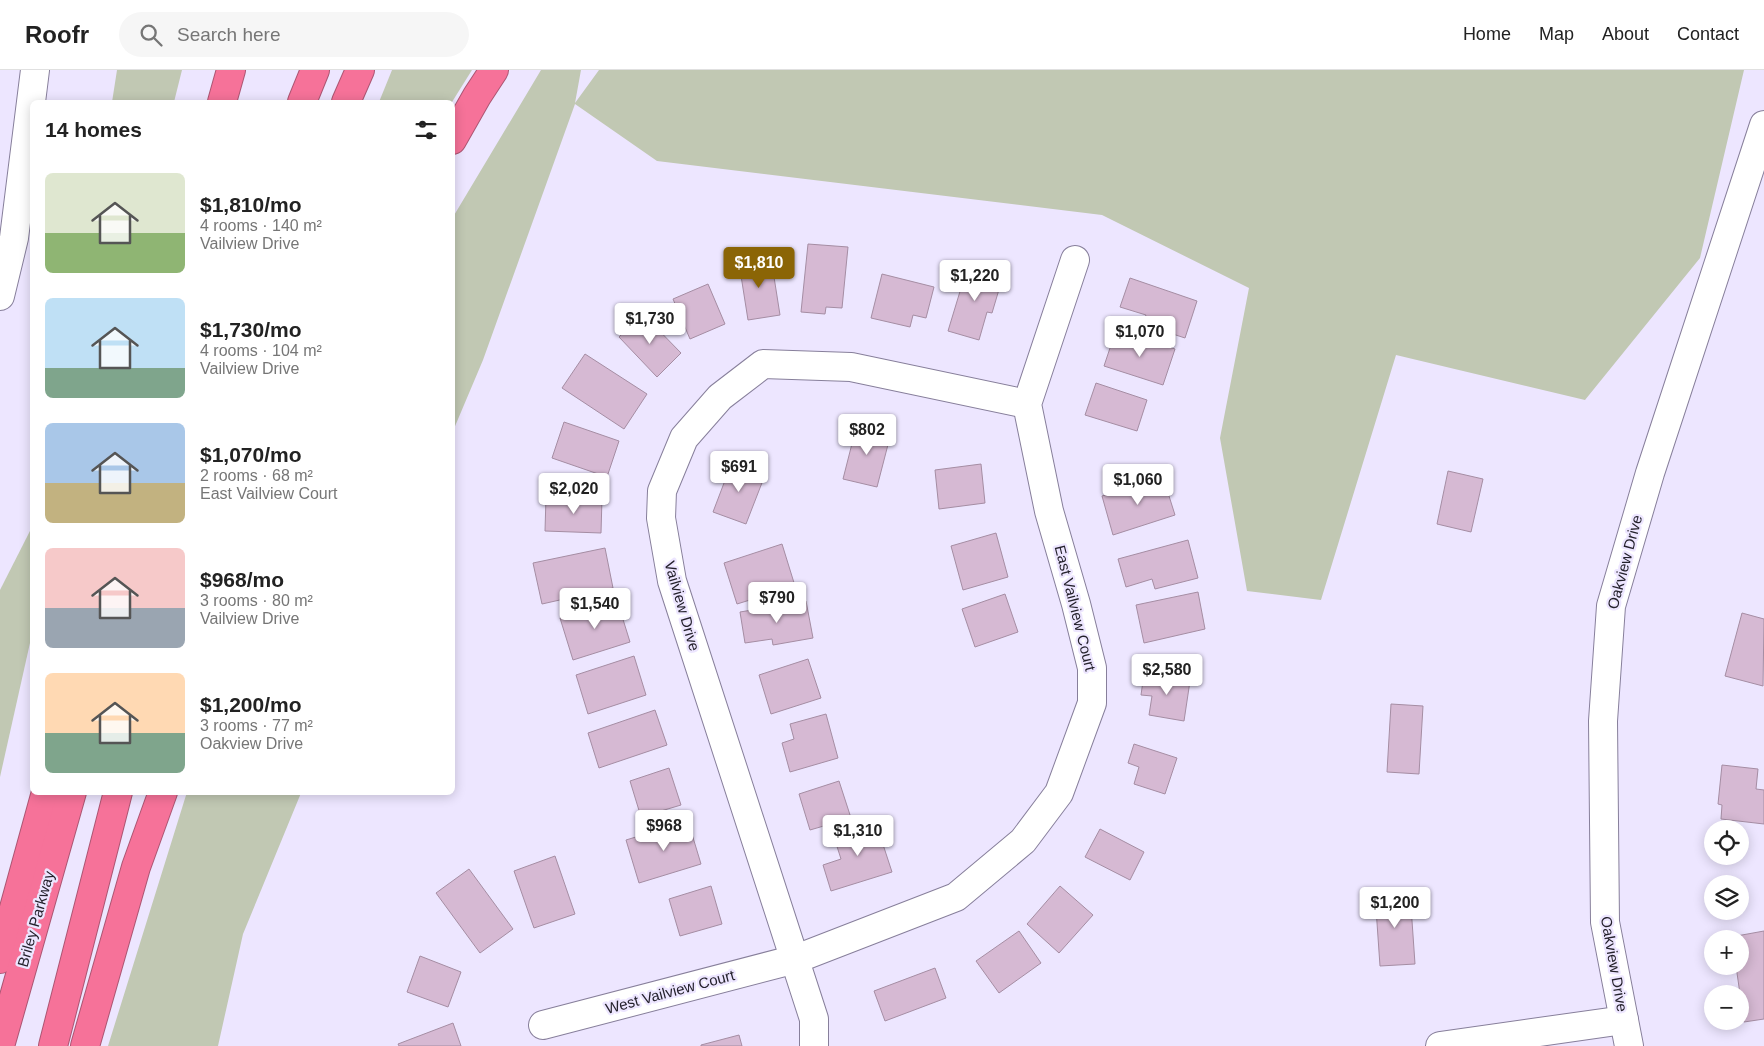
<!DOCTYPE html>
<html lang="en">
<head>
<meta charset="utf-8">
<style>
	:root { --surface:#fff; --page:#f6f6f6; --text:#222; --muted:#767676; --line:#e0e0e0; --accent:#8b6506 }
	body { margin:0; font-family:Arial,sans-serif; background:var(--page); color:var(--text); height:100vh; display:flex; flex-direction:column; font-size:19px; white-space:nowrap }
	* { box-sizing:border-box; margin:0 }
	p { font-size:16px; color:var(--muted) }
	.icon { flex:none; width:28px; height:28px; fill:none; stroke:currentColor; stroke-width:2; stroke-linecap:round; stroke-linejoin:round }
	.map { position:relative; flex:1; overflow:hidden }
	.side { position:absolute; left:30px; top:30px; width:425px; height:695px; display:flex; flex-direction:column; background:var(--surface); border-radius:8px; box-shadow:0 2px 12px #0003 }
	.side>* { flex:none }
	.fabs { position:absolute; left:1704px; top:750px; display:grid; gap:10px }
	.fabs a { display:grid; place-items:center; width:45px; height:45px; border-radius:50%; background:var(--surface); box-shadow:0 2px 12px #0003; font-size:25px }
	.price { position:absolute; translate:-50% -42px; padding:0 11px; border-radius:5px; background:#fff; color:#222; font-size:16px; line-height:32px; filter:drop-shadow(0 1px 2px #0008) }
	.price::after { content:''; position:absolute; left:50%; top:30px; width:15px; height:11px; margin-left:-8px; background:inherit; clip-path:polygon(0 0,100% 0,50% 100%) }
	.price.current { background:var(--accent); color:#fff }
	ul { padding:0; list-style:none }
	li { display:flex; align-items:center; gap:15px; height:125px; padding:0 15px }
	li span { display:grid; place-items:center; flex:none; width:140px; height:100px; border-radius:8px; color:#555 }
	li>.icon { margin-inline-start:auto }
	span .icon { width:60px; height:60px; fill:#fffc; stroke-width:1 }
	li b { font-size:21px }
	h2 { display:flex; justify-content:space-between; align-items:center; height:60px; padding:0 15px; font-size:21px }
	header { display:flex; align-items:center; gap:30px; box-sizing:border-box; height:70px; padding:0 25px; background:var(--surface); border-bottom:1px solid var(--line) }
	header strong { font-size:24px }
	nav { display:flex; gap:28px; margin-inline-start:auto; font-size:18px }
	.search { width:350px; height:45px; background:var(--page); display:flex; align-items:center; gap:12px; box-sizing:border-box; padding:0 18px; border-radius:28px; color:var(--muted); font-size:19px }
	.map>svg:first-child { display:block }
	.green { fill:#c1c8b3 }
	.building { fill:#d6b9d3; stroke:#a58da3 }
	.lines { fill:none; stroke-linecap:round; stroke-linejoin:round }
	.minor-casing { stroke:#877f9b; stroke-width:30 }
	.highway-casing { stroke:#ac5673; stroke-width:30 }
	.minor { stroke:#fff; stroke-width:28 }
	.highway { stroke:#f67299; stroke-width:28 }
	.labels { text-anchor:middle; stroke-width:4.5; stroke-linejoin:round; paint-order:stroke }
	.street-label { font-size:15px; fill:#24212c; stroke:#ede6ff }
</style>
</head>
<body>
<header>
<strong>Roofr</strong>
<div class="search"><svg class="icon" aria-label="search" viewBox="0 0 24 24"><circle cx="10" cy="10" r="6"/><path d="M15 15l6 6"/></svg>Search here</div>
<nav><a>Home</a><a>Map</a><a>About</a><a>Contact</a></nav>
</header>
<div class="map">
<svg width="1764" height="976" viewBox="0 0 1764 976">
	<rect width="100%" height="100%" fill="#ede6ff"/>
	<g class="green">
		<polygon points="117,0 182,0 174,32 112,32"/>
		<polygon points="392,0 472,0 452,32 379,32"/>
		<polygon points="541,0 581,0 575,33 599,0 1744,0 1700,188 1585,330 1396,285 1321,530 1247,521 1220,368 1249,218 1102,145 657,91 575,34 483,290 453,361 453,147"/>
		<polygon points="32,457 32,564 0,707 0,520"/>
		<polygon points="187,722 301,723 243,864 218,976 108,976"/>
	</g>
	<g class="building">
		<polygon points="808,174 848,177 842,238 826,237 825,244 801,242"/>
		<polygon points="771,188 780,245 748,250 739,193"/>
		<polygon points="968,195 1003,206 992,243 987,242 979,270 948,261"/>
		<polygon points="882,204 934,217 926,248 913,245 910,257 871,248"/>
		<polygon points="1130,208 1197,231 1185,268 1142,254 1146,245 1120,237"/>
		<polygon points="708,214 725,254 690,269 673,229"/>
		<polygon points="643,244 681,283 657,307 619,267"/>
		<polygon points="1116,260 1175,279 1163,315 1104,296"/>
		<polygon points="585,284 647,324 624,359 562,318"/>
		<polygon points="1096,313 1147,330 1137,361 1085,345"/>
		<polygon points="564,352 619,371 607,407 552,388"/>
		<polygon points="857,354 891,363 877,417 843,409"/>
		<polygon points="732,392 765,405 746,454 713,442"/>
		<polygon points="981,394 985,433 939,439 935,400"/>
		<polygon points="1448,401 1483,409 1471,462 1437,454"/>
		<polygon points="1163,407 1175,445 1113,465 1102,426"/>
		<polygon points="546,427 602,428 601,463 545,461"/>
		<polygon points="996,463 1008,507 963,520 951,476"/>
		<polygon points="1188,470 1198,508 1155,519 1152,509 1126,517 1118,489"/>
		<polygon points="782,474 795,516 737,534 724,493"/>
		<polygon points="605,478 613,518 542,534 533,493"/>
		<polygon points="1198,522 1205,559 1144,573 1136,535"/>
		<polygon points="1005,524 1018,562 975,577 962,539"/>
		<polygon points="617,530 630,572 573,590 560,548"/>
		<polygon points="806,531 813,568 773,575 772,569 745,573 740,542"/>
		<polygon points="1742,543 1764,549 1763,616 1725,606"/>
		<polygon points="634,586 646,625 588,644 576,605"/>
		<polygon points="808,589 821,628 771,644 759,605"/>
		<polygon points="1144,604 1190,611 1184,651 1149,645 1152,626 1141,625"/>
		<polygon points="1391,634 1423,636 1419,704 1387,702"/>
		<polygon points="655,640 667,675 599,698 588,663"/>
		<polygon points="826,644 838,688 790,702 782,673 794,669 790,654"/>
		<polygon points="1134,674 1177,688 1165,724 1134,714 1139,697 1128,693"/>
		<polygon points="1722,695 1758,699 1756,719 1764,720 1764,754 1721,749 1722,735 1718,734"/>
		<polygon points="669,698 681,735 641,747 630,711"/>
		<polygon points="839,711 851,748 810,760 799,724"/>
		<polygon points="875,750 892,802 831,821 823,795 841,789 833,764"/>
		<polygon points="688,751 701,794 639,813 626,770"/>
		<polygon points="1100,759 1144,782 1130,810 1085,787"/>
		<polygon points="555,786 575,844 534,858 514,801"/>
		<polygon points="469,799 513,859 480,883 436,823"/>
		<polygon points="711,816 722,854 680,866 669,829"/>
		<polygon points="1060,816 1093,845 1059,883 1027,854"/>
		<polygon points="1410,822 1415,894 1380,896 1375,824"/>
		<polygon points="1019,861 1041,893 999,923 976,891"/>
		<polygon points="1764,861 1764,949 1744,952 1736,896 1740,896 1740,869 1732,869 1731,867"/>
		<polygon points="420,886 461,902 448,937 407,922"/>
		<polygon points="935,898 946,928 885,951 874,921"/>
		<polygon points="453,953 461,976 399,976 398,974"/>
		<polygon points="739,965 742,976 701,976 701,975"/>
	</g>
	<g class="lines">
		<g class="minor-casing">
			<g id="minor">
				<polyline points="0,226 14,168 35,0"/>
				<polyline points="543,955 796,889 956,827 1023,771 1059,723 1092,633 1092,598 1076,534 1049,441 1027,334 1075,190"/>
				<polyline points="814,976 814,949 672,511 661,448 662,421 684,368 720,327 763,294 851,297 1027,334"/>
				<polyline points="1440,976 1624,950"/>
				<polyline points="1629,976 1605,852 1603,651 1611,536 1650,403 1764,55"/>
			</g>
		</g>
		<g class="highway-casing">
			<g id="highway">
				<polyline points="222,32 231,0"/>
				<polyline points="302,32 315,0"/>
				<polyline points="346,32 360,0"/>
				<polyline points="452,70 477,26 494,0"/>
				<polyline points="0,889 46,722"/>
				<polyline points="0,976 72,722"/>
				<polyline points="53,976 118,722"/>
				<polyline points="85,976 136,797 163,722"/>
			</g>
		</g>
		<use href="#minor" class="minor"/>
		<use href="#highway" class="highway"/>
	</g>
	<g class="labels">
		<g class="street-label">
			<text transform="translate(1625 492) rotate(-75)" y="5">Oakview Drive</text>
			<text transform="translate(682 536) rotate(74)" y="5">Vailview Drive</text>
			<text transform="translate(1075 538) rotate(76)" y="5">East Vailview Court</text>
			<text transform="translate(36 849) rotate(-74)" y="5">Briley Parkway</text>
			<text transform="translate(1614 894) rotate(80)" y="5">Oakview Drive</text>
			<text transform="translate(670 922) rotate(-15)" y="5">West Vailview Court</text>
		</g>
	</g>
</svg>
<div class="fabs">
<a><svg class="icon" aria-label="locate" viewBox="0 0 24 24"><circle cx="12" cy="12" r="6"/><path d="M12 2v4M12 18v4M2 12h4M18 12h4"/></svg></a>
<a><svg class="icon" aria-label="layers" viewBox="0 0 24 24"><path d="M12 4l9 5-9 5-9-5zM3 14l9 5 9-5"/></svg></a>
<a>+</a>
<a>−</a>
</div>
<b class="price current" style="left:759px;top:219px">$1,810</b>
<b class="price" style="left:975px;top:232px">$1,220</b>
<b class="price" style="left:650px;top:275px">$1,730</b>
<b class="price" style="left:1140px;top:288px">$1,070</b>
<b class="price" style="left:867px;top:386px">$802</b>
<b class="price" style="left:739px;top:423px">$691</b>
<b class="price" style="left:1138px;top:436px">$1,060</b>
<b class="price" style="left:574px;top:445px">$2,020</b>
<b class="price" style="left:777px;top:554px">$790</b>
<b class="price" style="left:595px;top:560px">$1,540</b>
<b class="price" style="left:1167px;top:626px">$2,580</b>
<b class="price" style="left:664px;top:782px">$968</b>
<b class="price" style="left:858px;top:787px">$1,310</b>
<b class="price" style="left:1395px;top:859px">$1,200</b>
<section class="side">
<h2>14 homes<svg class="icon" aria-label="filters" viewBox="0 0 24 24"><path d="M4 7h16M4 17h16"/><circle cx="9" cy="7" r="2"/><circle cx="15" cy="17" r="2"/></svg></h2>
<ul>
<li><span style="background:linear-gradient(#dfe7d0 60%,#8fb573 0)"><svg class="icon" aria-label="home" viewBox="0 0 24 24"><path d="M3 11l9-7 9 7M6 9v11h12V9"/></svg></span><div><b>$1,810/mo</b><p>4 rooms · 140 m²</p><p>Vailview Drive</p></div></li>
<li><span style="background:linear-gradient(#bfe0f5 70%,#7fa58c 0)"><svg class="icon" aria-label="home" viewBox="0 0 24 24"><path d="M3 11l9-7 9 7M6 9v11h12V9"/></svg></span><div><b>$1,730/mo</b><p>4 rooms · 104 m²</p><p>Vailview Drive</p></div></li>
<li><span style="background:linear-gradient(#a9c7e8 60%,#c2b280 0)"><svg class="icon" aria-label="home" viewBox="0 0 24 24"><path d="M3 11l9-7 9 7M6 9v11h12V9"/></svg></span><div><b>$1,070/mo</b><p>2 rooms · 68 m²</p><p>East Vailview Court</p></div></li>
<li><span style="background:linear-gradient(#f6c9c9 60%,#9aa5b1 0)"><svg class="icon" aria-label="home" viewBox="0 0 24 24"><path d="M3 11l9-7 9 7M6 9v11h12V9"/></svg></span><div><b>$968/mo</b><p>3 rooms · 80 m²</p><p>Vailview Drive</p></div></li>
<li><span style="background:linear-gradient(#ffd9b3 60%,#7fa58c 0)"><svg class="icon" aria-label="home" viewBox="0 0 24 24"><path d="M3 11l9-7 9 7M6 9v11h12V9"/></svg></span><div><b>$1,200/mo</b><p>3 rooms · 77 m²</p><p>Oakview Drive</p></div></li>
</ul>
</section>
</div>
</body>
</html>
